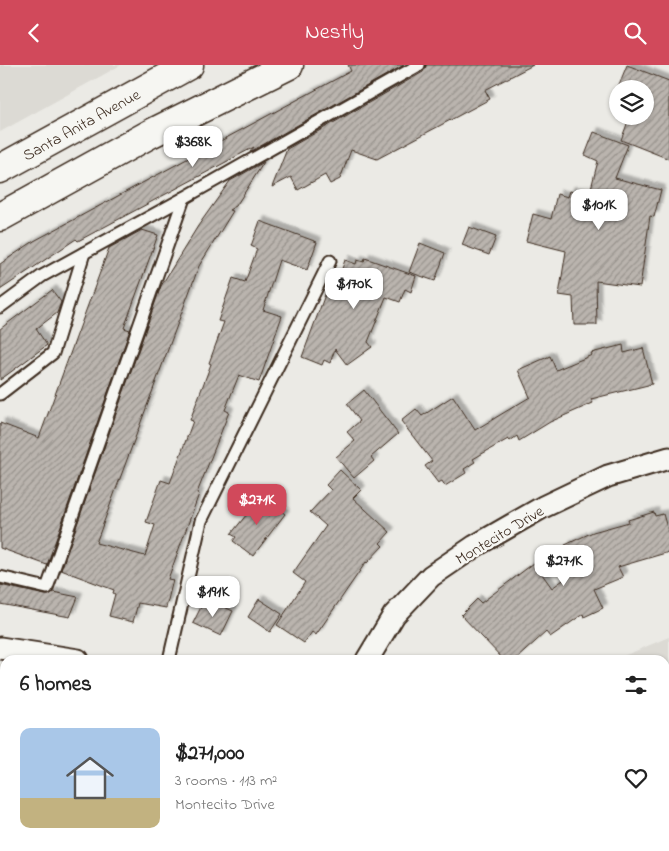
<!DOCTYPE html>
<html lang="en">
<head>
<meta charset="utf-8">
<style>
	:root { --surface:#fff; --page:#f2f2f2; --text:#222; --muted:#767676; --line:#e0e0e0; --accent:#d1495b }
	body { margin:0; font-family:"Indie Flower",sans-serif; background:var(--page); color:var(--text); height:100vh; display:flex; flex-direction:column; font-size:19px; white-space:nowrap }
	* { box-sizing:border-box; margin:0 }
	p { font-size:16px; color:var(--muted) }
	.icon { flex:none; width:28px; height:28px; fill:none; stroke:currentColor; stroke-width:2; stroke-linecap:round; stroke-linejoin:round }
	.map { position:relative; flex:1; overflow:hidden }
	.drawer { position:absolute; left:0px; top:590px; width:670px; height:196px; display:flex; flex-direction:column; background:var(--surface); border-radius:15px 15px 0 0; box-shadow:0 1px 4px #0004 }
	.drawer>* { flex:none }
	.fabs { position:absolute; left:609px; top:15px; display:grid; gap:10px }
	.fabs a { display:grid; place-items:center; width:45px; height:45px; border-radius:50%; background:var(--surface); box-shadow:0 1px 4px #0004; font-size:25px }
	.price { position:absolute; translate:-50% -42px; padding:0 11px; border-radius:10px; background:#fff; color:#222; font-size:16px; line-height:32px; filter:drop-shadow(0 1px 2px #0008) }
	.price::after { content:''; position:absolute; left:50%; top:30px; width:15px; height:11px; margin-left:-8px; background:inherit; clip-path:polygon(0 0,100% 0,50% 100%) }
	.price.on { background:var(--accent); color:#fff }
	ul { padding:0; list-style:none }
	li { display:flex; align-items:center; gap:15px; height:125px; padding:0 20px }
	li+li { border-top:1px solid var(--line) }
	li span { display:grid; place-items:center; flex:none; width:140px; height:100px; border-radius:10px; color:#555 }
	li>.icon { margin-inline-start:auto }
	span .icon { width:60px; height:60px; fill:#fffc; stroke-width:1 }
	li b { font-size:21px }
	h2 { display:flex; justify-content:space-between; align-items:center; height:60px; padding:0 20px; font-size:21px }
	header { display:flex; justify-content:space-between; align-items:center; height:65px; padding:0 20px; background:var(--accent); color:#fff; font-size:22px; font-weight:600 }
	.map>svg:first-child { display:block }
	.built { fill:#dcdad4 }
	.building { fill:url(#building-hatch); stroke:#3b2a1e; filter:url(#shadow) }
	.lines { fill:none; stroke-linecap:round; stroke-linejoin:round }
	.lane-casing { stroke:#3b2a1e; stroke-width:15 }
	.street-casing { stroke:#3b2a1e; stroke-width:25 }
	.primary-casing { stroke:#3b2a1e; stroke-width:31 }
	.lane { stroke:#f6f6f2; stroke-width:11 }
	.street { stroke:#f6f6f2; stroke-width:21 }
	.primary { stroke:#f6f6f2; stroke-width:28 }
	.labels { text-anchor:middle; stroke-width:5; stroke-linejoin:round; paint-order:stroke }
	.street-label { font-size:16px; fill:#3b2a1e; stroke:#f6f6f2 }
</style>
</head>
<body>
<header><svg class="icon" aria-label="back" viewBox="0 0 24 24"><path d="M15 5l-7 7 7 7"/></svg>Nestly<svg class="icon" aria-label="search" viewBox="0 0 24 24"><circle cx="10" cy="10" r="6"/><path d="M15 15l6 6"/></svg></header>
<div class="map">
<svg width="669" height="786" viewBox="0 0 669 786">
	<defs>
		<pattern id="building-hatch" width="6" height="6" patternUnits="userSpaceOnUse" patternTransform="scale(1.25)"><rect width="6" height="6" fill="#bab4ae"/><path d="M-1 1l2-2M0 6l6-6M5 7l2-2" fill="none" stroke="#98938d"/></pattern>
		<filter id="shadow"><feDropShadow dx="4.5" dy="-4.5" stdDeviation="1" flood-color="#0004"/></filter>
	</defs>
	<rect width="100%" height="100%" fill="#ebeae5"/>
	<filter id="ink" filterUnits="userSpaceOnUse"><feTurbulence type="fractalNoise" baseFrequency=".02" numOctaves="2"/><feDisplacementMap in="SourceGraphic" scale="10" xChannelSelector="R" yChannelSelector="G"/><feConvolveMatrix kernelMatrix="1 2 1 2 8 2 1 2 1" color-interpolation-filters="sRGB"/></filter>
	<g filter="url(#ink)">
		<g class="built">
			<polygon points="0,0 121,0 0,67"/>
			<polygon points="669,572 669,786 549,786 542,781 665,781 665,595 620,595 626,590"/>
		</g>
		<g class="building">
			<polygon points="348,0 404,0 250,87 254,82 78,176 76,174 0,225 0,199 34,176 351,6"/>
			<polygon points="426,0 533,0 485,25 490,34 377,94 351,85 340,114 330,119 325,110 298,125 291,112 272,122 287,84 423,7"/>
			<polygon points="627,0 669,16 669,94 621,75 630,51 645,51 645,24 622,24 618,22"/>
			<polygon points="594,67 628,80 615,113 661,125 654,152 650,151 640,222 596,216 597,260 574,260 573,232 559,230 566,186 526,176 533,149 551,154 557,129 568,132 570,126 589,131 598,96 585,90"/>
			<polygon points="264,97 236,141 229,145 233,146 199,201 96,478 145,491 155,460 146,457 161,415 170,418 193,356 190,355 211,299 209,298 224,257 218,256 233,213 245,217 257,184 251,181 260,156 317,177 307,205 279,195 263,245 282,251 259,317 239,310 225,345 229,347 197,428 199,429 168,514 173,515 166,543 138,538 133,557 109,551 115,529 113,528 114,525 61,505 161,221 198,161 230,116"/>
			<polygon points="469,162 496,172 489,190 462,180"/>
			<polygon points="142,165 158,170 124,263 130,265 47,500 0,483 0,358 39,373 109,183"/>
			<polygon points="420,178 445,188 435,216 409,207"/>
			<polygon points="365,193 416,211 411,227 405,224 400,237 386,232 368,277 372,282 347,300 335,284 330,298 324,295 322,300 302,292 326,227 333,230 345,195 356,199 357,195 364,197"/>
			<polygon points="52,225 61,237 57,248 36,264 47,280 0,315 0,264"/>
			<polygon points="623,280 624,288 643,283 652,319 591,334 593,338 550,357 519,376 517,371 510,376 508,374 473,394 475,397 464,404 466,408 445,421 442,416 438,418 425,401 432,396 401,356 416,344 422,351 453,331 475,365 530,332 518,305 550,291 556,305 592,290 591,288"/>
			<polygon points="364,325 398,369 371,392 374,396 354,413 336,392 355,376 347,367 360,356 347,339"/>
			<polygon points="340,405 361,425 353,433 390,467 380,478 383,481 367,498 366,497 316,570 312,567 304,578 277,560 305,517 293,508 326,461 310,447 331,425 326,420"/>
			<polygon points="259,434 264,438 267,435 285,449 253,491 233,476 236,472 231,469"/>
			<polygon points="654,447 655,451 663,449 669,470 669,487 618,502 623,512 594,524 603,543 584,552 583,549 550,572 546,567 515,595 504,595 461,550 477,534 481,538 534,498 552,523 577,505 565,480 593,467 629,457 628,455"/>
			<polygon points="0,520 45,530 49,530 53,527 78,532 70,552 0,539"/>
			<polygon points="259,534 282,549 270,567 248,552"/>
			<polygon points="213,537 233,546 221,571 193,558 203,538 211,542"/>
		</g>
		<g class="lines">
			<g class="lane-casing">
				<g id="lane">
					<polyline points="0,242 42,211 184,133 419,0"/>
					<polyline points="0,329 53,288 84,188"/>
					<polyline points="0,512 47,523 184,133"/>
					<polyline points="169,595 201,456 330,196"/>
				</g>
			</g>
			<g class="street-casing">
				<g id="street">
					<polyline points="0,583 78,595"/>
					<polyline points="367,595 394,550 431,511 475,481 543,442 608,411 669,393"/>
					<polyline points="542,781 549,786"/>
				</g>
			</g>
			<g class="primary-casing">
				<g id="primary">
					<polyline points="0,104 189,0"/>
					<polyline points="0,152 150,69 289,0"/>
				</g>
			</g>
			<use href="#lane" class="lane"/>
			<use href="#street" class="street"/>
			<use href="#primary" class="primary"/>
		</g>
	</g>
	<g class="labels">
		<g class="street-label">
			<text transform="translate(81 59) rotate(-29)" y="6">Santa Anita Avenue</text>
			<text transform="translate(499 469) rotate(-31)" y="6">Montecito Drive</text>
		</g>
	</g>
</svg>
<div class="fabs">
<a><svg class="icon" aria-label="layers" viewBox="0 0 24 24"><path d="M12 4l9 5-9 5-9-5zM3 14l9 5 9-5"/></svg></a>
</div>
<b class="price" style="left:193px;top:103px">$368K</b>
<b class="price" style="left:599px;top:166px">$101K</b>
<b class="price" style="left:354px;top:245px">$170K</b>
<b class="price on" style="left:257px;top:461px">$271K</b>
<b class="price" style="left:564px;top:522px">$271K</b>
<b class="price" style="left:213px;top:553px">$191K</b>
<section class="drawer">
<h2>6 homes<svg class="icon" aria-label="filters" viewBox="0 0 24 24"><path d="M4 7h16M4 17h16"/><circle cx="9" cy="7" r="2"/><circle cx="15" cy="17" r="2"/></svg></h2>
<ul>
<li><span style="background:linear-gradient(#a9c7e8 70%,#c2b280 0)"><svg class="icon" aria-label="home" viewBox="0 0 24 24"><path d="M3 11l9-7 9 7M6 9v11h12V9"/></svg></span><div><b>$271,000</b><p>3 rooms · 113 m²</p><p>Montecito Drive</p></div><svg class="icon" aria-label="heart" viewBox="0 0 24 24"><path d="M12 20l-8-8c-3-5 5-10 8-4 3-6 11-1 8 4z"/></svg></li>
</ul>
</section>
</div>
</body>
</html>
